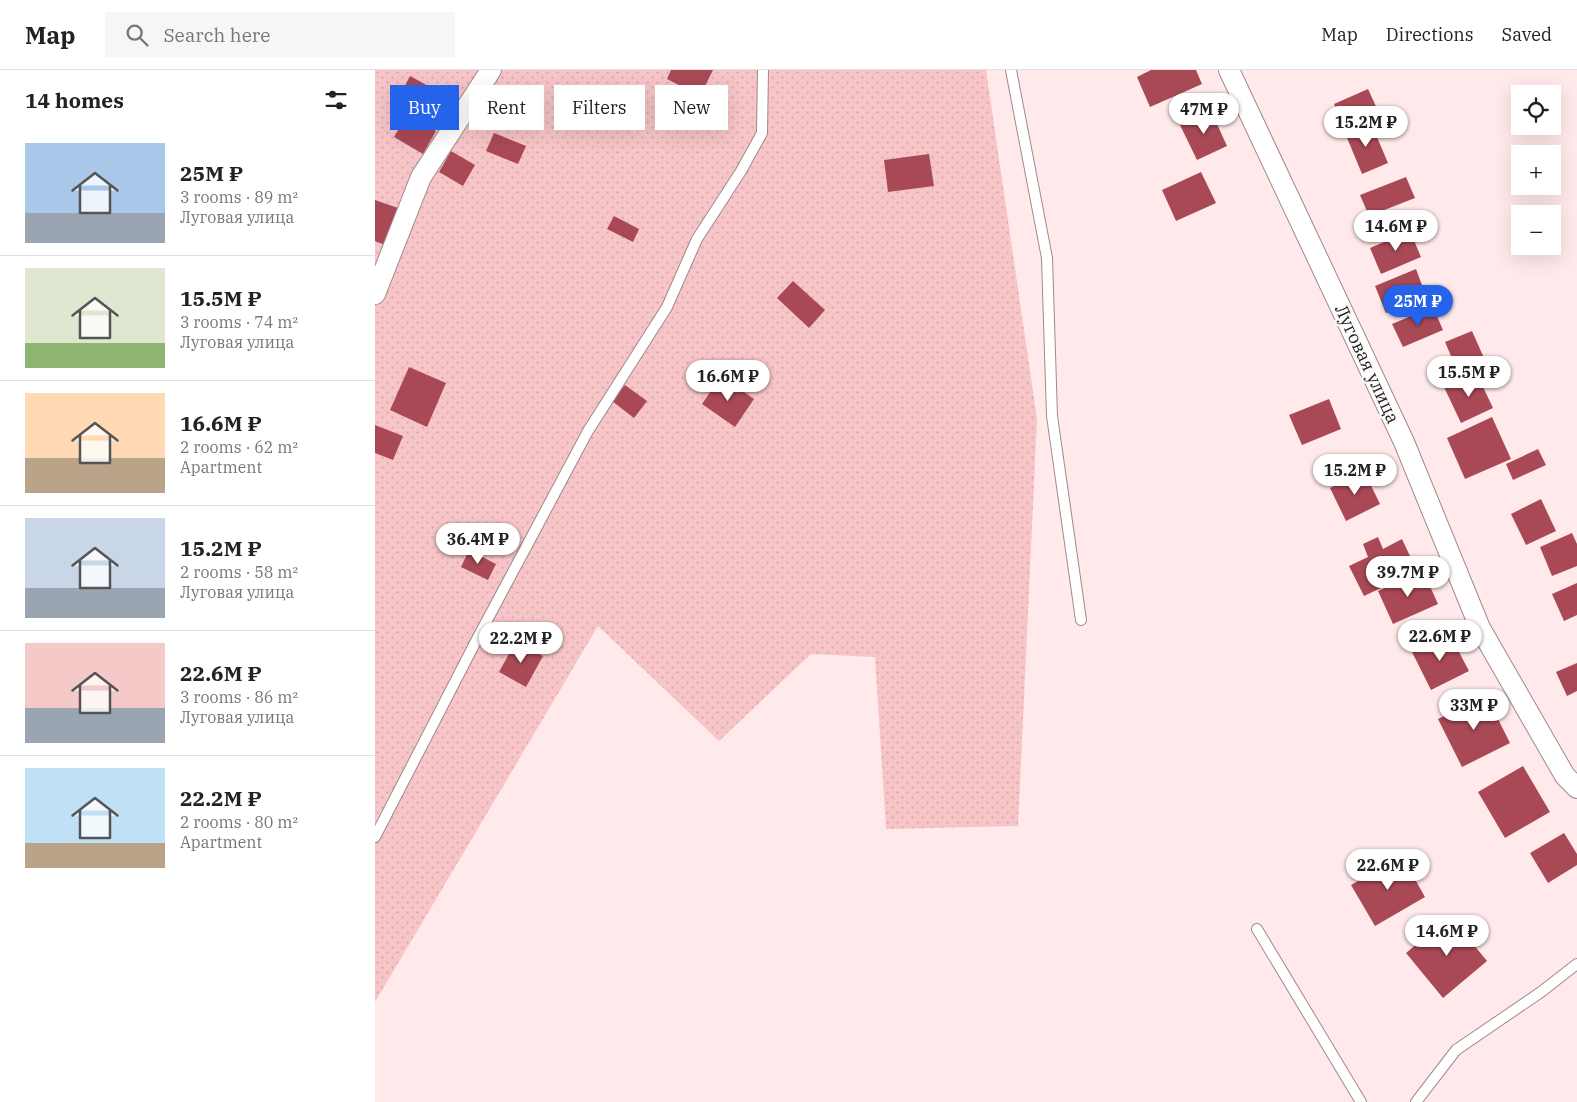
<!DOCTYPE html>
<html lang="en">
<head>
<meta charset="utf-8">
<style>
	:root { --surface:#fff; --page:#f6f6f6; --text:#222; --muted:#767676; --line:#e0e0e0; --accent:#2563eb }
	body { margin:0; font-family:"IBM Plex Serif",serif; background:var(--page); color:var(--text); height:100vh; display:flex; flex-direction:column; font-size:19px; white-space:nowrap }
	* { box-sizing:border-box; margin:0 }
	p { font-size:16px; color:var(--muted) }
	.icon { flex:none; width:28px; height:28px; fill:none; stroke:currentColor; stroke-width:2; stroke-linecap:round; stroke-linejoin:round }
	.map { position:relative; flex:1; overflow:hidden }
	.details { display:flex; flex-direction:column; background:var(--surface); width:375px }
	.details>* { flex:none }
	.banner { position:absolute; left:15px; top:15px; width:475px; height:45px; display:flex; gap:10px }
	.buttons { position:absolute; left:1136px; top:15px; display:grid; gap:10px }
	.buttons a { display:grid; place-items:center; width:50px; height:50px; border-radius:0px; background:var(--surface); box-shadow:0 5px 20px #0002; font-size:25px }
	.price { position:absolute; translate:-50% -42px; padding:0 11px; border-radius:18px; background:#fff; color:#222; font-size:16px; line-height:32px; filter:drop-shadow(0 1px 2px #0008) }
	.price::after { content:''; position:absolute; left:50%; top:30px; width:15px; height:11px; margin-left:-8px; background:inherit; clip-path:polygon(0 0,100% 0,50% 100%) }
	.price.current { background:var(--accent); color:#fff }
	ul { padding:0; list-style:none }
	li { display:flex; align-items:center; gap:15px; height:125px; padding:0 25px }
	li+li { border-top:1px solid var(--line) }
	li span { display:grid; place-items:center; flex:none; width:140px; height:100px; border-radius:0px; color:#555 }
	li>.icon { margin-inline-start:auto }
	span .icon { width:60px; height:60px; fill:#fffc; stroke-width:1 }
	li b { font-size:21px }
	h2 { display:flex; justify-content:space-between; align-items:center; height:60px; padding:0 25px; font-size:21px }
	.pill { padding:0 18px; border-radius:0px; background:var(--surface); box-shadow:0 5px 20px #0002; font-size:18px; line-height:45px }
	.pill.current { background:var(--accent); color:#fff }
	header { display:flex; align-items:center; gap:30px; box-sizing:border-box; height:70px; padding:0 25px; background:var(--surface); border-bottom:1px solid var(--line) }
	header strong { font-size:24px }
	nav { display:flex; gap:28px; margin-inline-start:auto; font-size:18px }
	.search { width:350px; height:45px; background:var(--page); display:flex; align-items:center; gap:12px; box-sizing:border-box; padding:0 18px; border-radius:0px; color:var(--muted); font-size:19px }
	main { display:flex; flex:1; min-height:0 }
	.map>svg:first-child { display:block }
	.garden { fill:url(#garden-dots) }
	.building { fill:#aa4956 }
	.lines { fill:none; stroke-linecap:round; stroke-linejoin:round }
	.lane-casing { stroke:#9e8a8b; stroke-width:12 }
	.street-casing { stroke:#9e8a8b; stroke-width:22 }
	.lane { stroke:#fff; stroke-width:10 }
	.street { stroke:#fff; stroke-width:20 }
	.labels { text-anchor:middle; stroke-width:4.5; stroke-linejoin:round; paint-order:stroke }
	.street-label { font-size:18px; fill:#241c1c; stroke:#fcfcfc }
</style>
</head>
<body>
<header>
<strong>Map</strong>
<div class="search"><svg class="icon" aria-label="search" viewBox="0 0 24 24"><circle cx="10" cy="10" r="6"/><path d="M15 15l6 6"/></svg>Search here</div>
<nav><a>Map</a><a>Directions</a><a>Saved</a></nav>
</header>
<main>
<section class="details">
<h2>14 homes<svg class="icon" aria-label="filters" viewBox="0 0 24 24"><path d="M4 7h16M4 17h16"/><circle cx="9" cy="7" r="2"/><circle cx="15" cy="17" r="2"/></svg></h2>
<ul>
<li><span style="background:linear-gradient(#a9c7e8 70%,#9aa5b1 0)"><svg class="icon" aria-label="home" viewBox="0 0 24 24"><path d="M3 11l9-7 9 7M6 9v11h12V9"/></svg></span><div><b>25M ₽</b><p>3 rooms · 89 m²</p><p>Луговая улица</p></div></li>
<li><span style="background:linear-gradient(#dfe7d0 75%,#8fb573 0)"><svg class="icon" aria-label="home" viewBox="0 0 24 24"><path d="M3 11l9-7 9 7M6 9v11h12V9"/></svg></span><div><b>15.5M ₽</b><p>3 rooms · 74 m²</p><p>Луговая улица</p></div></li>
<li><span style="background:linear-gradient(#ffd9b3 65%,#b9a48a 0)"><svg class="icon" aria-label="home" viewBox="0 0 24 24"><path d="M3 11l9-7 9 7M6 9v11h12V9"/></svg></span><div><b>16.6M ₽</b><p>2 rooms · 62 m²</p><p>Apartment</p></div></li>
<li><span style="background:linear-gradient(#c9d6e8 70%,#9aa5b1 0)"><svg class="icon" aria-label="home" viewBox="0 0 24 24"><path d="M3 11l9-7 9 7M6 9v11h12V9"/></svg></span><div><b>15.2M ₽</b><p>2 rooms · 58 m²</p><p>Луговая улица</p></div></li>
<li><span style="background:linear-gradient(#f6c9c9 65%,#9aa5b1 0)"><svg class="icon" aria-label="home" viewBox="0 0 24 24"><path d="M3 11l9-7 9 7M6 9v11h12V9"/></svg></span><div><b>22.6M ₽</b><p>3 rooms · 86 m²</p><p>Луговая улица</p></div></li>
<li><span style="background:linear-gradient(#bfe0f5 75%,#b9a48a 0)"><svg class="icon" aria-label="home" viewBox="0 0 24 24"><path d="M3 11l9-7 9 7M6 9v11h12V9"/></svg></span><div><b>22.2M ₽</b><p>2 rooms · 80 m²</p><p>Apartment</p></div></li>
</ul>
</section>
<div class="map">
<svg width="1202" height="1032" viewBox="0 0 1202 1032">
	<defs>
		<pattern id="garden-dots" width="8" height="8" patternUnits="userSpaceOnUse" patternTransform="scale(1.25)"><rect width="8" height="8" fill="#f7c5c8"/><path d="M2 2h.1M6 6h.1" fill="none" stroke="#d4a9ab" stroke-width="1.8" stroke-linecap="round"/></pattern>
	</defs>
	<rect width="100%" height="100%" fill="#ffe9ea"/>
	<polygon class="garden" points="0,0 611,0 662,349 643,756 511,759 500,587 436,584 344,671 223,556 0,932"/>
	<g class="building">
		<polygon points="296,0 338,0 325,26 292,9"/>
		<polygon points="776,0 821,0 827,14 775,37 762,7"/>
		<polygon points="35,6 59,19 47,42 23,29"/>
		<polygon points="993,19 1004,43 970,58 959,34"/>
		<polygon points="836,41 852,76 822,90 805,55"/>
		<polygon points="32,45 61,61 48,84 19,67"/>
		<polygon points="996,53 1013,93 987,104 970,63"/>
		<polygon points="119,63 151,76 143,94 111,81"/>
		<polygon points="76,81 100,95 88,116 64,102"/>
		<polygon points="554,84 559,116 513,122 509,90"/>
		<polygon points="826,102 841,133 801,151 787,120"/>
		<polygon points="1031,107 1040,128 994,146 985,125"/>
		<polygon points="0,130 23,138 10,175 0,171"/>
		<polygon points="239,146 264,159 258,172 232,159"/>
		<polygon points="1035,161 1046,187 1006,204 995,178"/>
		<polygon points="1041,199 1051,226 1011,243 1000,216"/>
		<polygon points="418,211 450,240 434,258 402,228"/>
		<polygon points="1058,237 1068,260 1028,277 1017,254"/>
		<polygon points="1097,261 1109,288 1082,300 1070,272"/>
		<polygon points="34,297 71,313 52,357 15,340"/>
		<polygon points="1101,302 1118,338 1086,353 1069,317"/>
		<polygon points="346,306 379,329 360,357 327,334"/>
		<polygon points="250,315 272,331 259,348 237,331"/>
		<polygon points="954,329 966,359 927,375 914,345"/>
		<polygon points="1117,347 1136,389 1090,409 1072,368"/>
		<polygon points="0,355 28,366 18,390 0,383"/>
		<polygon points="1163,379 1171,395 1138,410 1131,394"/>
		<polygon points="989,401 1005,434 971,451 955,418"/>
		<polygon points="1166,429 1181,461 1151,475 1136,444"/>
		<polygon points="1197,463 1202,474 1202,496 1177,506 1165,477"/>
		<polygon points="1003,467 1008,479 1027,469 1042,501 989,526 974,496 993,487 988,474"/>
		<polygon points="94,480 121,494 113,510 86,497"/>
		<polygon points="1048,501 1063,534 1018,554 1003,521"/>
		<polygon points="1202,513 1202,545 1189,551 1177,524"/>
		<polygon points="1074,563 1094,601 1056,620 1037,582"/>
		<polygon points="141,571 168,586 151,617 124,602"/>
		<polygon points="1202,593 1202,621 1192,626 1181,602"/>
		<polygon points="1111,625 1135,673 1087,697 1063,649"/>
		<polygon points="1148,696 1175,742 1130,768 1103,722"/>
		<polygon points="1189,763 1202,784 1202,795 1173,813 1155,783"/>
		<polygon points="1027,786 1050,827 1000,856 976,815"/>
		<polygon points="1075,846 1112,891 1068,928 1031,883"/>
	</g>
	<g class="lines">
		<g class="lane-casing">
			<g id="lane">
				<polyline points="636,0 672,188 677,346 706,550"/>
				<polyline points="0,767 101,571 213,361 292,237 322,169 366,101 387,63 388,0"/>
				<polyline points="882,859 986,1032"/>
				<polyline points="1041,1032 1081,980 1166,922 1202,894"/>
			</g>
		</g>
		<g class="street-casing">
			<g id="street">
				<polyline points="854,0 1029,372 1105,558 1190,706 1202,718"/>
				<polyline points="0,224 46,107 116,0"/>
			</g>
		</g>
		<use href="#lane" class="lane"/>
		<use href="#street" class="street"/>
	</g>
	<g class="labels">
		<g class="street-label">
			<text transform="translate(992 294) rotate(65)" y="6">Луговая улица</text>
		</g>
	</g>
</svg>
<div class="buttons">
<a><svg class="icon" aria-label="locate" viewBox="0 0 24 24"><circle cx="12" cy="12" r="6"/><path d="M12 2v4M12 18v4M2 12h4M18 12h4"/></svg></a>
<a>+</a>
<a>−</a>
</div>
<b class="price" style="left:829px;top:65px">47M ₽</b>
<b class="price" style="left:991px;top:78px">15.2M ₽</b>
<b class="price" style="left:1021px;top:182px">14.6M ₽</b>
<b class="price current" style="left:1043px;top:257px">25M ₽</b>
<b class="price" style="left:1094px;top:328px">15.5M ₽</b>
<b class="price" style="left:353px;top:332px">16.6M ₽</b>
<b class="price" style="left:980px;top:426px">15.2M ₽</b>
<b class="price" style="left:103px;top:495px">36.4M ₽</b>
<b class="price" style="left:1033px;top:528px">39.7M ₽</b>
<b class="price" style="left:1065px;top:592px">22.6M ₽</b>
<b class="price" style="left:146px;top:594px">22.2M ₽</b>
<b class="price" style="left:1099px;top:661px">33M ₽</b>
<b class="price" style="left:1013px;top:821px">22.6M ₽</b>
<b class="price" style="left:1072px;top:887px">14.6M ₽</b>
<div class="banner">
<a class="pill current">Buy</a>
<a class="pill">Rent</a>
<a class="pill">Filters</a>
<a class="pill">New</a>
</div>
</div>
</main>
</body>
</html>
